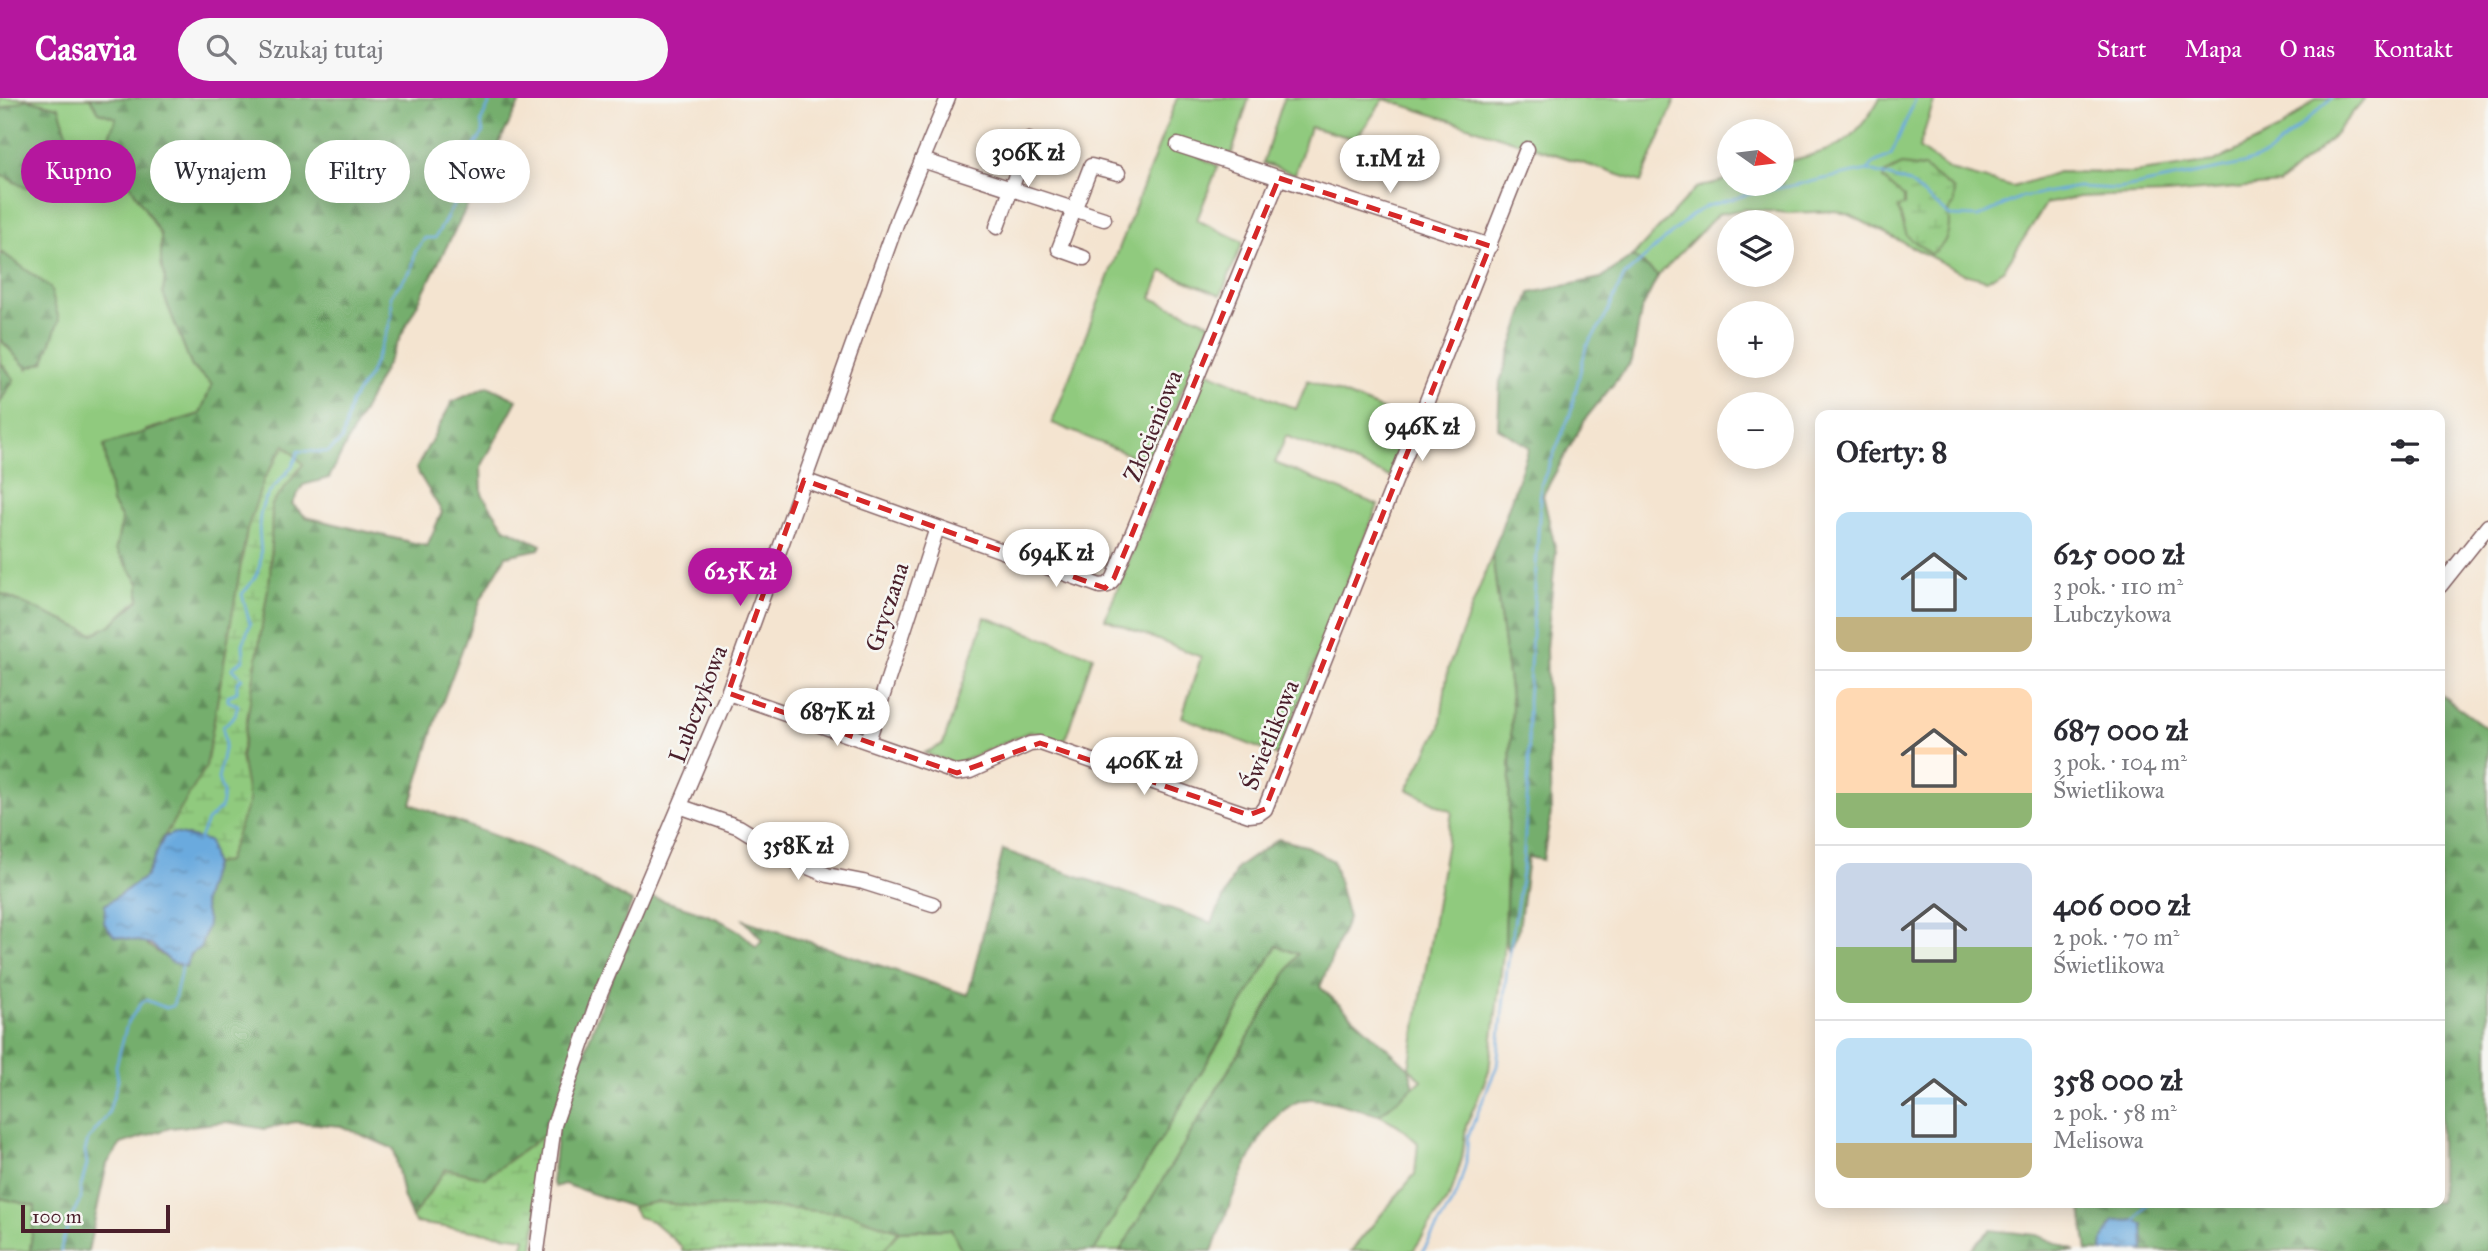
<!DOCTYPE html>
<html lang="pl">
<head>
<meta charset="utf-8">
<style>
	:root { --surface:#fff; --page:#f7f7f7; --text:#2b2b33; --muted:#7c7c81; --line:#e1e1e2; --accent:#b5179e }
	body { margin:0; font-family:"IM FELL Great Primer",serif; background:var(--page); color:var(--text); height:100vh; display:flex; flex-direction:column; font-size:26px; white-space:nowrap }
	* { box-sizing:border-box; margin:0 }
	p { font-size:23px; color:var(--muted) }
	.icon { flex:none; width:38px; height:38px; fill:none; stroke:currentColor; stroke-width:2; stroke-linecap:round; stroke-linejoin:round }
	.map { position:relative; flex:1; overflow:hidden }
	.details { position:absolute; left:1815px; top:312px; width:630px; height:798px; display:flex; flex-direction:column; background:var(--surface); border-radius:14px; box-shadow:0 4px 18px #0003 }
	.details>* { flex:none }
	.hud { position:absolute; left:21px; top:42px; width:665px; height:63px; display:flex; gap:14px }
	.needle { width:46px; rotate:104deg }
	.buttons { position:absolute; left:1717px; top:21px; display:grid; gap:14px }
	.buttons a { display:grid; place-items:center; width:77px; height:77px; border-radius:50%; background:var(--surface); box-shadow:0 4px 18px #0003; font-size:35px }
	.scale { position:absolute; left:21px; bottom:18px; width:149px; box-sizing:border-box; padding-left:7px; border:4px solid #4a1f2b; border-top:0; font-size:19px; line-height:24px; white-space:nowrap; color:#4a1f2b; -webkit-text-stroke:5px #f6f6f2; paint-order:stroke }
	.price { position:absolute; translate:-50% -60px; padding:0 16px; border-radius:24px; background:#fff; color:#222; font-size:23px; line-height:46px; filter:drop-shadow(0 2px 4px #0008) }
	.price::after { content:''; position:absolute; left:50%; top:42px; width:21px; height:16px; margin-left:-10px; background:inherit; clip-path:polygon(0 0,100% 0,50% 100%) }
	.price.on { background:var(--accent); color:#fff }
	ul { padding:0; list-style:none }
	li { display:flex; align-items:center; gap:21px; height:175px; padding:0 21px }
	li+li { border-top:2px solid var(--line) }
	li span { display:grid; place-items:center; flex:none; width:196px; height:140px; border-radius:14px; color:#555 }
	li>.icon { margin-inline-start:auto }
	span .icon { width:84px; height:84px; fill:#fffc; stroke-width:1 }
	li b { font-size:30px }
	h2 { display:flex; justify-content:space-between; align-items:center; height:84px; padding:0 21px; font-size:30px }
	.chip { padding:0 24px; border-radius:32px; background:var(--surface); box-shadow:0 4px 18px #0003; font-size:24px; line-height:63px }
	.chip.on { background:var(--accent); color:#fff }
	header { display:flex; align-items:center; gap:42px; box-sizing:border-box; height:98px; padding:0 35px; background:var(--accent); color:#fff }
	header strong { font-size:33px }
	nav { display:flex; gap:38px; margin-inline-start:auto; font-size:24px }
	.search { width:490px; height:63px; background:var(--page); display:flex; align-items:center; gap:18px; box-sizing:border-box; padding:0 24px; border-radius:38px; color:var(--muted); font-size:26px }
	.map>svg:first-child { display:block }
	.green { fill:#90ca7e; stroke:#6d7454; stroke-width:2 }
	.forest { fill:url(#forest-firs); stroke:#5f664c; stroke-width:2; fill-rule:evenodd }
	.wetland { fill:url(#wetland-marsh); stroke:#6d7454; stroke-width:2 }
	.water { fill:url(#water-ripples); stroke:#5a6484; stroke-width:2 }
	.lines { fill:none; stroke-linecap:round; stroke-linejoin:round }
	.stream { stroke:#6baade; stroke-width:2.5 }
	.minor-casing { stroke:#866465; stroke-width:17 }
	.minor { stroke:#fff; stroke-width:14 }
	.marked { fill:none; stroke:#d62828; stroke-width:5; stroke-dasharray:14 9; stroke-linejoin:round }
	.labels { text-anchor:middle; stroke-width:5; stroke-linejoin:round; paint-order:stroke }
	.street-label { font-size:24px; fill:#4a1f2b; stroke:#f6f6f2 }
</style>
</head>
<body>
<header>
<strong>Casavia</strong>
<div class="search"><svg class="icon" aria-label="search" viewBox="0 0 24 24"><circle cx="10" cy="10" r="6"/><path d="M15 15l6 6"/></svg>Szukaj tutaj</div>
<nav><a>Start</a><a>Mapa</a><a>O nas</a><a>Kontakt</a></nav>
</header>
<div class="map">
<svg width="2488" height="1153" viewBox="0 0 2488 1153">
	<defs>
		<pattern id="forest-firs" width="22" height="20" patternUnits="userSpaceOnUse" patternTransform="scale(1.75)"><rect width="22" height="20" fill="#74ae6d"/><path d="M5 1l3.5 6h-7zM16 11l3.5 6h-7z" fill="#618d5a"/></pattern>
		<pattern id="wetland-marsh" width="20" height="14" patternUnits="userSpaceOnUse" patternTransform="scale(1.75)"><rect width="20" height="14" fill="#90ca7e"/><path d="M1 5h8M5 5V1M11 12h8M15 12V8" fill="none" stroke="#7ead6d"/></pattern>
		<pattern id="water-ripples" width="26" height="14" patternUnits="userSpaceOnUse" patternTransform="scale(1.75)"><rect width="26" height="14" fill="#6baade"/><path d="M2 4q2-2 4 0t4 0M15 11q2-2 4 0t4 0" fill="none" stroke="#5a8ab4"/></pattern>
	</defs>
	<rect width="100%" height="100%" fill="#f6f6f2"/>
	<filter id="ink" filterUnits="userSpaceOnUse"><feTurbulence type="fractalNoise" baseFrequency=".0143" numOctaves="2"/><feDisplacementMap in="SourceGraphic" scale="14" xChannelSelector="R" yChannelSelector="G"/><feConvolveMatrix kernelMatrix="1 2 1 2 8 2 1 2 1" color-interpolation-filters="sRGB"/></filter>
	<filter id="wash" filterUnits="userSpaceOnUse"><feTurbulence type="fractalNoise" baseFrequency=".00686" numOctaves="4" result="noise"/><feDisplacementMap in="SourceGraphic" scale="28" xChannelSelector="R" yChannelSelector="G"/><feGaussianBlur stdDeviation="1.57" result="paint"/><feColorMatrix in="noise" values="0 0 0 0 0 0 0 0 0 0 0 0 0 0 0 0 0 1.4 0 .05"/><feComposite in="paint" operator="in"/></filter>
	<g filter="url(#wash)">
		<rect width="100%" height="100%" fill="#f4e4d0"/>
		<g class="green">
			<polygon points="0,0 90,0 99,14 116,20 117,66 161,137 161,165 165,178 163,195 192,269 212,286 200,316 146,332 112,405 122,421 116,451 139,485 139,501 111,527 93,536 0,495 0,304 14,281 0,264 0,241 27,270 4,155 0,157 0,76 26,90 1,11 0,17"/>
			<polygon points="1177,0 1249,0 1232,55 1200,59 1218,68 1197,122 1243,144 1221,197 1162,173 1151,200 1210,225 1152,366 1052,325"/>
			<polygon points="1284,0 1676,0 1641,84 1384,1 1356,41 1310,29 1295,76 1263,65"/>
			<path d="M1880 0H1935L1919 50 1950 72 2013 89 2058 74 2133 75 2214 64 2279 32 2317 0H2365L2328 44 2279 86 2167 96 2079 99 2046 106 2004 171 1987 182 1964 176 1852 118 1836 113 1789 115 1745 111 1718 116 1658 178 1633 158 1696 90 1729 81V86H1782V65C1834 51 1851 50 1880 0Z"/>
			<polygon points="1206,273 1296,311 1308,282 1412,323 1390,379 1286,338 1275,365 1378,407 1278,658 1182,619 1201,559 1105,521"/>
			<polygon points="1492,457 1512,607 1505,840 1489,973 1466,1028 1462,1060 1451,1096 1413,1153 1351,1153 1415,1076 1418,1045 1398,1027 1379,1017 1422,982 1409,970 1452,714 1407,691 1440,629 1448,571"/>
			<polygon points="985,519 1093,558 1064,645 1031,633 956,666 924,655 943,646"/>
			<polygon points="1277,848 1298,856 1120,1153 1094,1153"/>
			<polygon points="0,1100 36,1108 30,1153 0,1153"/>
			<polygon points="952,1131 962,1153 883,1153 899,1133"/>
		</g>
		<g class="forest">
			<path d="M90 0H522L329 380 303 387 292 406 306 419 427 448 442 414 416 371 452 304 488 288 517 302 481 369 482 396 505 430 541 447 539 451 506 458 481 501 438 616 411 706 543 756 632 804 546 1036 485 1080 446 1071 412 1120 403 1098 394 1051 341 1028 294 1024 265 1031 227 1024 170 1030 121 1046 107 1066 88 1153H30L35 1108 0 1100V495L93 536 111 527 139 502V485L116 451 122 421 112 405 104 347 200 316 212 286 192 269 163 195 165 178 161 165V137L117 66V52L109 38 116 20 99 14ZM303 366 272 406 270 477 241 659 248 703 227 763 214 766 203 804 208 826 185 868C157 860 126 828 105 807L146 778 164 739 206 670 247 432Z"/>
			<polygon points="27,1 59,9 70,45 57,75 26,90 0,76 0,17 1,11"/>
			<polygon points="3,155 50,189 59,222 44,264 27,270 0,241 0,157"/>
			<polygon points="1633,158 1658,178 1641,213 1632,263 1586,320 1543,397 1556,453 1546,551 1551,715 1543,762 1528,759 1519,832 1509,854 1505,840 1512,607 1492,457 1529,349 1498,330 1500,284 1530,195 1601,180"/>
			<polygon points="0,264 14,281 0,304"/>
			<polygon points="2440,596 2488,631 2488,1153 2142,1153 2110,1128 2102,1153 2087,1153 2080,1104 2440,1104"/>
			<path d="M1278 741 1306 748 1333 763 1348 820 1320 889 1409 970 1414 988 1379 1017C1358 1012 1332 1001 1311 1001 1260 1001 1228 1115 1212 1153H1120L1298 856 1277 848 1094 1153H962L951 1131 899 1133 850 1116 696 1109 657 1104 632 1109 564 1086 555 1089 552 1084 558 1028 606 894 649 798C687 811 730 818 756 849L762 842 744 822 968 897 1003 752 1212 825 1237 770Z"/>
			<polygon points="1990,1132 2037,1137 2076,1153 1969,1153"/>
		</g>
		<g class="wetland">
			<path d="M1902 67 1924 70 1954 92V107L1948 114C1951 131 1947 147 1931 156L1907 138 1898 110 1904 107V99L1883 81 1884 76Z"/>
			<polygon points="285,347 303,366 272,406 270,477 241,659 249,703 227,763 214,766 208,743 174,735 164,739 206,669 247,432 264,381"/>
			<polygon points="546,1036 533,1153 522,1153 525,1140 416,1125 412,1120 446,1071 485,1080"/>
			<polygon points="657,1104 696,1109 767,1109 851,1116 899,1133 883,1153 682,1153 682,1149 652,1123 638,1119 632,1109"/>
		</g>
		<g class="water">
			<polygon points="174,735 209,743 214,766 203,804 208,826 200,850 190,856 186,868 171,864 151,846 114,838 104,825 105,807 146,778 164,739"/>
			<polygon points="2136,1122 2143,1127 2144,1152 2102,1153 2103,1141 2114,1123"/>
		</g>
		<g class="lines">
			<g class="stream">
				<polyline points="1868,72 1874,65 1891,57 1916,0"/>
				<path d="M199 742 207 723 221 710 223 695 218 681 225 646 223 629 235 617 238 607 228 603V598L237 594V585L242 580 232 570 244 561 243 546 250 526 242 496C275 462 253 447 261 412 267 387 294 377 298 353L328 354 342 342 351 304 369 278 388 231 392 217 391 197 412 171 415 154 425 140H435L456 103 459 80 471 66 475 47 483 35 481 23 492 0"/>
				<polyline points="2136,1122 2149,1104"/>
				<path d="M61 1153C60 1146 76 1107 81 1101L80 1092 87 1066 85 1053 88 1042 108 1017 118 982 116 968 127 926 141 905 146 902 166 910 173 908 183 863"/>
				<polyline points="1423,1153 1457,1096 1466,1065 1468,1038 1497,968 1507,871 1523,768 1529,669 1528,603 1541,387 1570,317 1586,249 1604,222 1624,178 1692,117 1707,108 1750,96 1868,72 1909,85 1950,118 1978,119 2021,99 2078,89 2119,91 2243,66 2267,57 2332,0"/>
			</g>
		</g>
	</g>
	<g filter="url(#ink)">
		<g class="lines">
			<g class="minor-casing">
				<g id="minor">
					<polyline points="1178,47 1490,148"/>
					<polyline points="922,62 1104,121"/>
					<polyline points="997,129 1029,42"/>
					<polyline points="1084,160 1059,151 1091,68 1118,75"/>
					<polyline points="804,382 1100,488 1108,487 1114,480 1279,80"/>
					<polyline points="2440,488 2488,428"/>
					<polyline points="728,595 957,675 970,673 1030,646 1040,645 1249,717 1258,716 1265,711 1527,51"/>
					<polyline points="868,643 937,430"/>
					<polyline points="682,709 739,729 796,764 827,777 863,784 933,806"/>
					<polyline points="537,1153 554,1027 601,893 728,595 899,118 948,0"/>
				</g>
			</g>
			<use href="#minor" class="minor"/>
		</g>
	</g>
	<path class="marked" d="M1279 80 1490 148 1265 711 1249 717 1040 645 957 675 728 595 804 382 1105 490 1114 480Z"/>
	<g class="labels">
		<g class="street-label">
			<text transform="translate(1153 328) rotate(-68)" y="8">Złocieniowa</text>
			<text transform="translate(887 509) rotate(-72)" y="8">Gryczana</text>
			<text transform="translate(698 606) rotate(-69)" y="8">Lubczykowa</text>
			<text transform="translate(1270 637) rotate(-68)" y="8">Świetlikowa</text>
		</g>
	</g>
</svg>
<div class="buttons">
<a><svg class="needle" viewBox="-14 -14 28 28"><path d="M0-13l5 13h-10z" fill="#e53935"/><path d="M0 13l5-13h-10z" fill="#7c7c81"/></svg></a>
<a><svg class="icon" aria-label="layers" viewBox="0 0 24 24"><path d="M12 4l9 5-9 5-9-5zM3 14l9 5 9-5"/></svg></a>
<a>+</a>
<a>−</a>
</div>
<div class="scale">100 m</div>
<b class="price" style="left:1028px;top:91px">306K zł</b>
<b class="price" style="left:1390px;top:97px">1.1M zł</b>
<b class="price" style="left:1422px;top:365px">946K zł</b>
<b class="price" style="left:1056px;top:491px">694K zł</b>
<b class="price on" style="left:740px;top:510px">625K zł</b>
<b class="price" style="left:837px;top:650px">687K zł</b>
<b class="price" style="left:1144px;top:699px">406K zł</b>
<b class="price" style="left:798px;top:784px">358K zł</b>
<div class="hud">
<a class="chip on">Kupno</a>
<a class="chip">Wynajem</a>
<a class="chip">Filtry</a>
<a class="chip">Nowe</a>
</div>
<section class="details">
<h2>Oferty: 8<svg class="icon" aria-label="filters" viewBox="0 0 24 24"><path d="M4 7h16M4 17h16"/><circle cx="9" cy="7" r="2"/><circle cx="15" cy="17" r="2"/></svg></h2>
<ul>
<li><span style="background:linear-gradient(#bfe0f5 75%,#c2b280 0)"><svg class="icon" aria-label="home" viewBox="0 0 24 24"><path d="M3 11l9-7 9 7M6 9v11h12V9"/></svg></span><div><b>625 000 zł</b><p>3 pok. · 110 m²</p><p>Lubczykowa</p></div></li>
<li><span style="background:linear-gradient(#ffd9b3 75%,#8fb573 0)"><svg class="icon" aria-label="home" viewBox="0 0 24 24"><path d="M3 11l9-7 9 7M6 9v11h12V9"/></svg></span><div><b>687 000 zł</b><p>3 pok. · 104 m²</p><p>Świetlikowa</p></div></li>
<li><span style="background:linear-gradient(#c9d6e8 60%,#8fb573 0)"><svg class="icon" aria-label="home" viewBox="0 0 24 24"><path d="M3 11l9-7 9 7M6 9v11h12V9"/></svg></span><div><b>406 000 zł</b><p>2 pok. · 70 m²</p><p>Świetlikowa</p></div></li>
<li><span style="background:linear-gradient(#bfe0f5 75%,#c2b280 0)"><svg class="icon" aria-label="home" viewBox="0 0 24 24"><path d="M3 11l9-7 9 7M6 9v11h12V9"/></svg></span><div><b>358 000 zł</b><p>2 pok. · 58 m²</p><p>Melisowa</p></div></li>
</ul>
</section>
</div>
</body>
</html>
